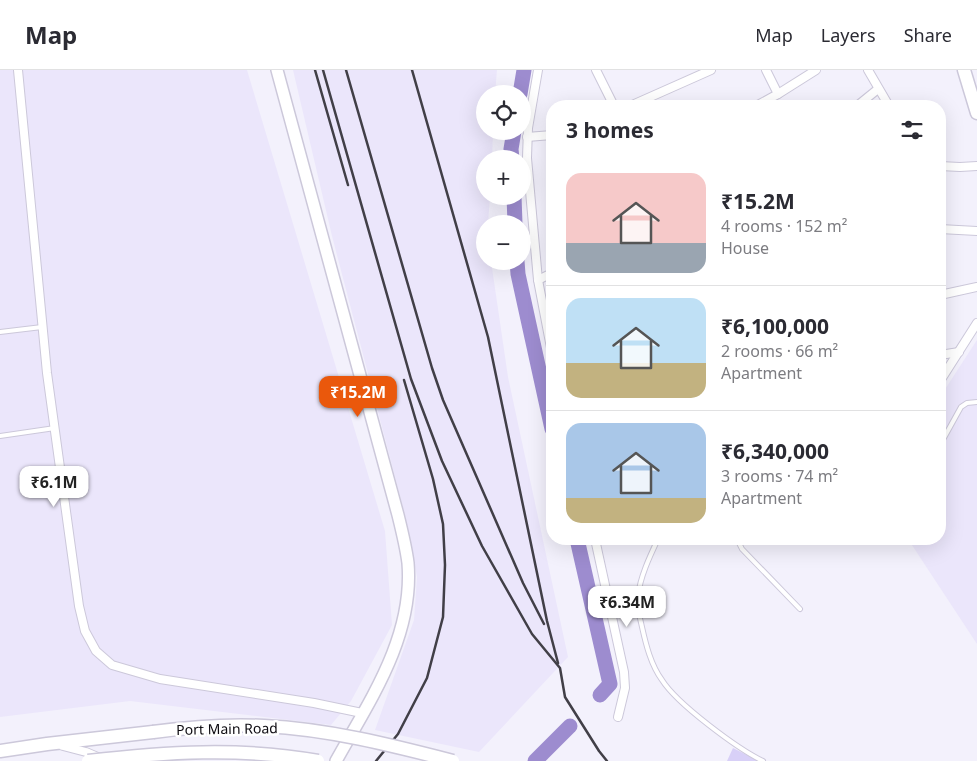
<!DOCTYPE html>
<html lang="en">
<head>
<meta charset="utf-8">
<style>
	:root { --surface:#fff; --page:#f7f7f7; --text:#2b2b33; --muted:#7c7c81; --line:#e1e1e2; --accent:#ea580c }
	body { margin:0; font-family:"Noto Sans",sans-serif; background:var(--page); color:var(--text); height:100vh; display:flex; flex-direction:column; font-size:19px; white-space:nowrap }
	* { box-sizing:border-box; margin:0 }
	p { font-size:16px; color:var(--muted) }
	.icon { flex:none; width:28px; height:28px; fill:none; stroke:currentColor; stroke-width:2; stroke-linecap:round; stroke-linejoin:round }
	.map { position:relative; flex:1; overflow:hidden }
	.panel { position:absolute; left:546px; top:30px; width:400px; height:445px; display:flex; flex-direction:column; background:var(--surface); border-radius:20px; box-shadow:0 5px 20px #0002 }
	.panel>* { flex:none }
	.tools { position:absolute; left:476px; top:15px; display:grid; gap:10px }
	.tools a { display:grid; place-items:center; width:55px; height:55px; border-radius:50%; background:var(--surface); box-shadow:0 5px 20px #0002; font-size:25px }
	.price { position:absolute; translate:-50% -42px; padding:0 11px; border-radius:10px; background:#fff; color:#222; font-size:16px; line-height:32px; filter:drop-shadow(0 1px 2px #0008) }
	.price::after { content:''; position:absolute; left:50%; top:30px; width:15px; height:11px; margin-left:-8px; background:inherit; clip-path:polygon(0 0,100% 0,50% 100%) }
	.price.selected { background:var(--accent); color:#fff }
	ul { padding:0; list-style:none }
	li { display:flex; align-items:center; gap:15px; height:125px; padding:0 20px }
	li+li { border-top:1px solid var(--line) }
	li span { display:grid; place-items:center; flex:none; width:140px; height:100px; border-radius:15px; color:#555 }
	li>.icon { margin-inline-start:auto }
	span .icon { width:60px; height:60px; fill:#fffc; stroke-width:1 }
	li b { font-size:21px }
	h2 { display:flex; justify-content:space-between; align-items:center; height:60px; padding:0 20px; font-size:21px }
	header { display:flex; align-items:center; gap:30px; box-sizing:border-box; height:70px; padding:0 25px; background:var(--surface); border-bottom:1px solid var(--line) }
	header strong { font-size:24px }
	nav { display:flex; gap:28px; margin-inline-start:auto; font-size:18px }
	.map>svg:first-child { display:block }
	.built { fill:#ebe6fb }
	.green { fill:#d8d0f7 }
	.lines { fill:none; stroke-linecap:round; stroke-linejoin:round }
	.river { stroke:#9d8ccf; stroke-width:15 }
	.lane-casing { stroke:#ccc8da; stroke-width:6 }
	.street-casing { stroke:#ccc8da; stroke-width:10 }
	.secondary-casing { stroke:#ccc8da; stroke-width:14 }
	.primary-casing { stroke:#ccc8da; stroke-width:15 }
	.lane { stroke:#fff; stroke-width:4 }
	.street { stroke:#fff; stroke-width:8 }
	.secondary { stroke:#fff; stroke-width:11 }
	.primary { stroke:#fff; stroke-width:12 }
	.rail { stroke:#413f47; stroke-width:2.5 }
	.primary-bridge-casing { stroke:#ccc8da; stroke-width:15; stroke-linecap:butt }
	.primary-bridge { stroke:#fff; stroke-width:12 }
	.labels { text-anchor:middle; stroke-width:5; stroke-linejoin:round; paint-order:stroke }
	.street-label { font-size:14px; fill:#0c0a10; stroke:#fff }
</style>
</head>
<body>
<header>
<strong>Map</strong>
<nav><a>Map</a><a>Layers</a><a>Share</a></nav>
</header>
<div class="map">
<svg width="977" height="691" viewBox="0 0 977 691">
	<rect width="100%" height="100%" fill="#f3f1fc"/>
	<g class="built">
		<polygon points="0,0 247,0 385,461 392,555 351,631 331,655 130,631 0,647"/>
		<polygon points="293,0 497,0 495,24 485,24 485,61 493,61 492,89 485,89 485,126 490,126 488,154 485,154 485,191 491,191 508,307 568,587 479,682 375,660 414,550 417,507 405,445 332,166"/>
		<polygon points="977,270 977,574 908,469 940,469 940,327"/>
	</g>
	<polygon class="green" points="733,678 759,691 727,691"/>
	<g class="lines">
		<g class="river">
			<polyline points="520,24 524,0"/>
			<polyline points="512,89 511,79 514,61"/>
			<polyline points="514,126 515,154"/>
			<polyline points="517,191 518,204 552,359"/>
			<polyline points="577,469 610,614 600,625"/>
			<polyline points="535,691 570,656"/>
		</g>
		<g class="lane-casing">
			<g id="lane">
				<polyline points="0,262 42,257"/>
				<polyline points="0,366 55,358"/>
				<polyline points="940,375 961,337 967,333 977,332"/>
				<path d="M658 469C650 486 640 507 638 526 636 537 640 547 642 557 646 575 651 595 662 610 677 634 738 679 763 691"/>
				<polyline points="737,469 742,479 800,539"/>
			</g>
		</g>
		<g class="street-casing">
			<g id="street">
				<polyline points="18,0 47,303 79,536 85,561 96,581 112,595 160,609 314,633 362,643"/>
				<polyline points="538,0 528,58 527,88 538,210 552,283"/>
				<polyline points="596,0 614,36"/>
				<polyline points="868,0 889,36"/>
				<polyline points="778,24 816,0"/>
				<polyline points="630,36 711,0"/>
				<polyline points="756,36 778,24 766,0"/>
				<polyline points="857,36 878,19"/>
				<polyline points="527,67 552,65"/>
				<polyline points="940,96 960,97 977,96"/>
				<polyline points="940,159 977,161"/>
				<polyline points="538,210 552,203"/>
				<polyline points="940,225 977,217"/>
				<polyline points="940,285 959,282"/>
				<polyline points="940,311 977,253"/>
				<polyline points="595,469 624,602 625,618 618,647"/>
				<polyline points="63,676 86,682 100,688"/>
			</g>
		</g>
		<g class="secondary-casing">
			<path id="secondary" d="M277 0 398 445C402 461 406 477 408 493 414 567 370 630 336 691"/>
		</g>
		<g class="primary-casing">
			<g id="primary">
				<polyline points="964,0 977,43"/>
				<polyline points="0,681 47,674 153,662"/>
			</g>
		</g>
		<use href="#lane" class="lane"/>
		<use href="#street" class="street"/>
		<use href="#secondary" class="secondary"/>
		<use href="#primary" class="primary"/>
		<g class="rail">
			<polyline points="315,0 348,115"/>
			<polyline points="323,0 411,309 442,391 482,476 532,564 560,598 565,627 599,681 607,691"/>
			<polyline points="346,0 432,298 443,330 523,513 544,554"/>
			<polyline points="412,0 488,267 547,551 558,593"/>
			<polyline points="376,691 398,664 427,608 443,547 445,495 443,454 433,409 404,310"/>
		</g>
		<g class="primary-bridge-casing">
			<g id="primary-bridge">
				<path d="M153 662C189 657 227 654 264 656 328 659 391 675 453 691"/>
				<path d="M88 691C164 682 242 677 318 691"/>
			</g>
		</g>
		<use href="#primary-bridge" class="primary-bridge"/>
	</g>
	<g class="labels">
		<g class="street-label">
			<text transform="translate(227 659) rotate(-1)" y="5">Port Main Road</text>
		</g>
	</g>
</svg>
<div class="tools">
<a><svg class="icon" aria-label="locate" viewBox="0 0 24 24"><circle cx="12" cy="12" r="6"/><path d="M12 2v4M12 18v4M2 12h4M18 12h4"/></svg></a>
<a>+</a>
<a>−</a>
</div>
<b class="price selected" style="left:358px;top:348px">₹15.2M</b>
<b class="price" style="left:54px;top:438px">₹6.1M</b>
<b class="price" style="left:627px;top:558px">₹6.34M</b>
<section class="panel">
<h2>3 homes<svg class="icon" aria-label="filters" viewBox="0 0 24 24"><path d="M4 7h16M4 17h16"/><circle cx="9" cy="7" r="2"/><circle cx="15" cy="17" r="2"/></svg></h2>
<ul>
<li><span style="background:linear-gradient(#f6c9c9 70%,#9aa5b1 0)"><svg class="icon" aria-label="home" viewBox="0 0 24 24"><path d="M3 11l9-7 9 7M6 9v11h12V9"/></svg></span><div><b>₹15.2M</b><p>4 rooms · 152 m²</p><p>House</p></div></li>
<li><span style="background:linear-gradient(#bfe0f5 65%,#c2b280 0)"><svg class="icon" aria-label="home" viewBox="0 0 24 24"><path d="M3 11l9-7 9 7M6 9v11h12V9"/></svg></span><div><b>₹6,100,000</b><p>2 rooms · 66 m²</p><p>Apartment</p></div></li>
<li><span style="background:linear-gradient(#a9c7e8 75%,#c2b280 0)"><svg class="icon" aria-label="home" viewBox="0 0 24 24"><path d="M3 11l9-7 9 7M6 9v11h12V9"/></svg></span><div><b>₹6,340,000</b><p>3 rooms · 74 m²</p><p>Apartment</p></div></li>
</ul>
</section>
</div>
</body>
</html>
